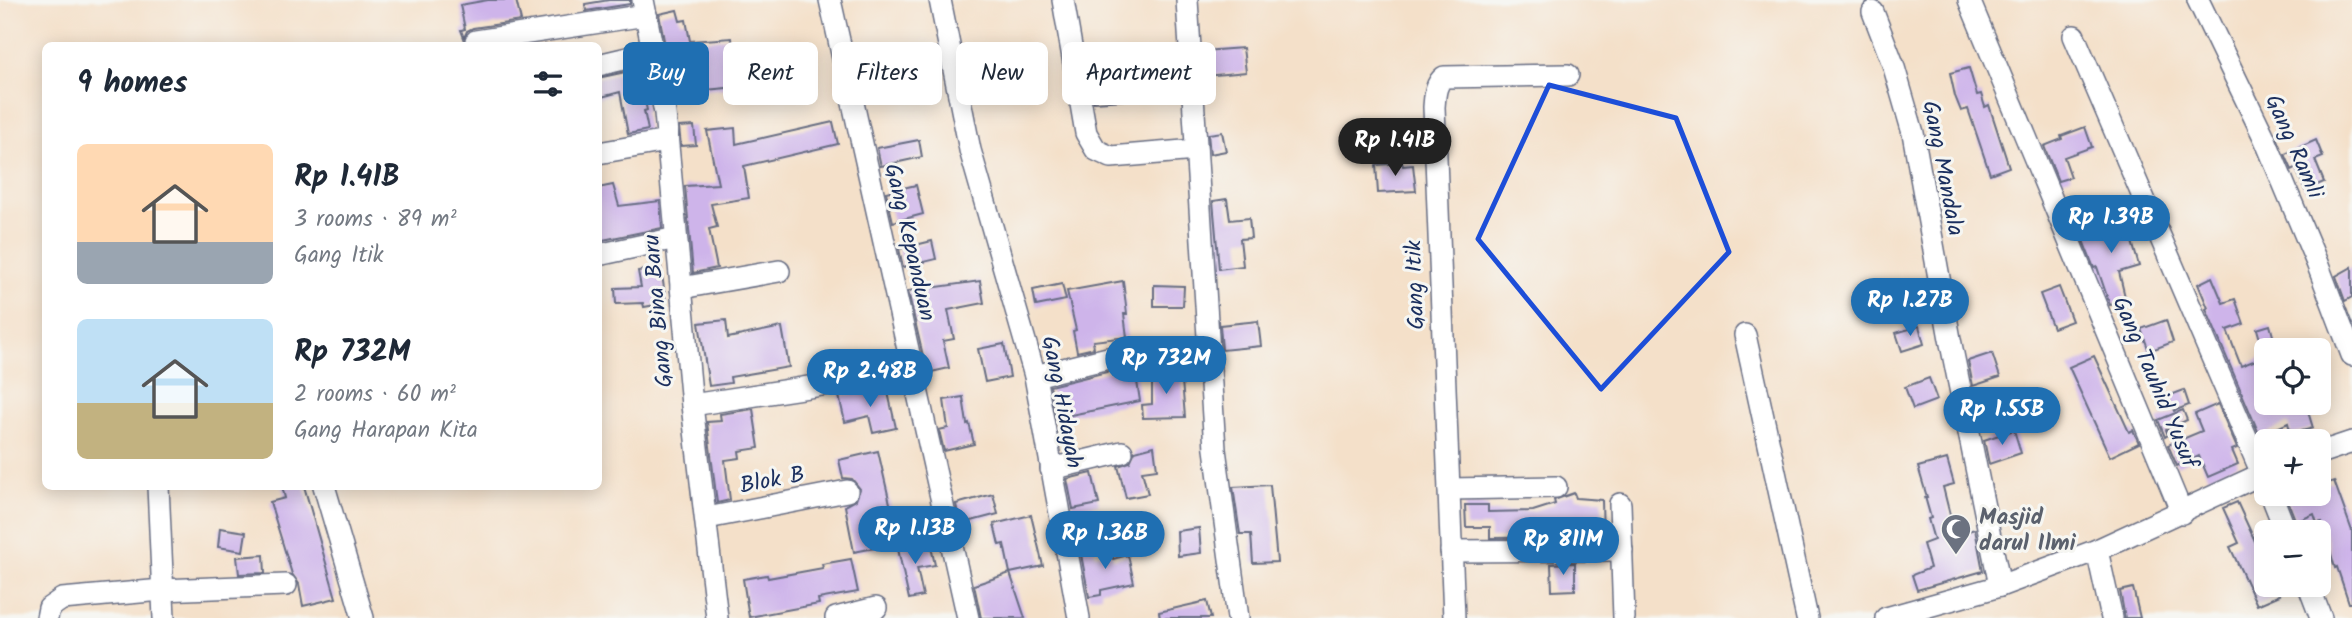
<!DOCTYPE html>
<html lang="en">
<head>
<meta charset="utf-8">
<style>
	:root { --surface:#fff; --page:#f6f6f7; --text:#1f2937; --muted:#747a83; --accent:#1f6fb2 }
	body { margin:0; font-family:Kalam,sans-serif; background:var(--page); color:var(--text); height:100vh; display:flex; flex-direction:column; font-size:26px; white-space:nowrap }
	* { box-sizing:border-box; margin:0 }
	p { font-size:23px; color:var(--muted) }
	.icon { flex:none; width:38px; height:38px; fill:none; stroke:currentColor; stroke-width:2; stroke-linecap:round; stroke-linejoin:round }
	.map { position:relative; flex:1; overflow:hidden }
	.panel { position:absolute; left:42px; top:42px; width:560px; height:448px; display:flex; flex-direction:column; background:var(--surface); border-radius:10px; box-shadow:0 4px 18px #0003 }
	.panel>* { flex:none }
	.guide { position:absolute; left:623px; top:42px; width:665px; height:63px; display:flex; gap:14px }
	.fabs { position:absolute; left:2254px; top:338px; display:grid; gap:14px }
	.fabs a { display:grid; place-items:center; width:77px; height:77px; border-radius:10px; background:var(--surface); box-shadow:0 4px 18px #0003; font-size:35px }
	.price { position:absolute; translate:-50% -60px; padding:0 16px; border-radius:24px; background:var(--accent); color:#fff; font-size:23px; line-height:46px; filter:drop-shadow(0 2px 4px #0008) }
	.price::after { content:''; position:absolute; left:50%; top:42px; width:21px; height:16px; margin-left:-10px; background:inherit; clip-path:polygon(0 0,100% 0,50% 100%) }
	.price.current { background:#222; color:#fff }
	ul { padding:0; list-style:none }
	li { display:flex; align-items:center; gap:21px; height:175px; padding:0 35px }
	li span { display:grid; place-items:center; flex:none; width:196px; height:140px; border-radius:10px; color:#555 }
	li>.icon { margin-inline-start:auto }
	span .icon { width:84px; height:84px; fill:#fffc; stroke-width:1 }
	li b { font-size:30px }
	h2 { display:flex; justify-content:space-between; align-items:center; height:84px; padding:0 35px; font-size:30px }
	.chip { padding:0 24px; border-radius:10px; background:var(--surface); box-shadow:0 4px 18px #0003; font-size:24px; line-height:63px }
	.chip.current { background:var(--accent); color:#fff }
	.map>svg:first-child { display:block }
	.building { fill:#ceb4ea }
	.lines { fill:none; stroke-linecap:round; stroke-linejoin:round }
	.minor-casing { stroke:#676d83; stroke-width:24 }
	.minor { stroke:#fff; stroke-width:21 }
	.marked { fill:none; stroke:#1d4ed8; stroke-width:5; stroke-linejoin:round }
	.labels { text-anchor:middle; stroke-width:6; stroke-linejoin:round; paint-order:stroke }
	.street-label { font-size:23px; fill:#1b2f5e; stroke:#f6f6f2 }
	.worship-label { font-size:23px; font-weight:bold; fill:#5b616d; stroke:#f6f6f2; text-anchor:start }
</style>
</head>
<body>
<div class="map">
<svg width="2352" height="618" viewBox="0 0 2352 618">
	<rect width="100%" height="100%" fill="#f6f6f2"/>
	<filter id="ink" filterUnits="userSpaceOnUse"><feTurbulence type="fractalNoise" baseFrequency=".0143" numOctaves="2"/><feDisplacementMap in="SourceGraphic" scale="14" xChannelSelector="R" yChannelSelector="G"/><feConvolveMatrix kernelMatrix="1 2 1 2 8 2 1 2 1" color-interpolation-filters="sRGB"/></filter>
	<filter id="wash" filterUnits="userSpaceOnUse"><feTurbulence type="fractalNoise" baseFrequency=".00686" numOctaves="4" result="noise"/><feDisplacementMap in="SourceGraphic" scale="28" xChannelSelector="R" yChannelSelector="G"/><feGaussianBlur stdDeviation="1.57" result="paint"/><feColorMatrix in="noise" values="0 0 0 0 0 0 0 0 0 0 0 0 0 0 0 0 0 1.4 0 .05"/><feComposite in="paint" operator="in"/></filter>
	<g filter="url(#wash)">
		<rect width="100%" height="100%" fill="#f4e0c9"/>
		<g id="blocks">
			<g class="building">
				<polygon points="488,0 516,0 521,21 473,28 467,31 464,38 461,30 465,29 460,5"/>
				<polygon points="609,0 630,0 630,4 586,11 585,4"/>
				<polygon points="677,10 680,21 686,20 690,41 732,38 737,87 674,93 659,14"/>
				<polygon points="1243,48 1246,72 1205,76 1203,51"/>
				<polygon points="1969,68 1977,95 1981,94 1985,107 1989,105 2009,167 1990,174 1968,109 1961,111 1955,96 1950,73"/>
				<polygon points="630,71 637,99 644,97 647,110 644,111 648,130 628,134 620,92 598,98 598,78"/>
				<polygon points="926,73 929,90 899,95 896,79"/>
				<polygon points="1122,79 1124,100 1094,102 1090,82"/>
				<polygon points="833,122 838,144 744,166 749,198 711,204 717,227 709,229 717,268 693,273 685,186 718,184 707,131 735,128 736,144"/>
				<polygon points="694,126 696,145 681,146 679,127"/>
				<polygon points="2085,127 2092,147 2064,157 2071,177 2058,181 2044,146 2062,139 2061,136"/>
				<polygon points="1222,132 1226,151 1210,154 1208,134"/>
				<polygon points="919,140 922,157 881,166 877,148"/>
				<polygon points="2316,140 2323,157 2315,160 2324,182 2305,190 2296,168 2292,170 2285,154"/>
				<polygon points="1402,163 1403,166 1413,165 1416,191 1378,193 1376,165"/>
				<polygon points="613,185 619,206 660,201 662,228 598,241 598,188"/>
				<polygon points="916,185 923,214 893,222 886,192"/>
				<polygon points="1227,199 1230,220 1249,218 1251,238 1240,239 1243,266 1219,269 1213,201"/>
				<polygon points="2125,217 2139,266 2119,272 2126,301 2110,305 2097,267 2094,268 2078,228 2089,224 2090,228"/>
				<polygon points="932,241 936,259 903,267 899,249"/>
				<polygon points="661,267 666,303 644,307 643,303 616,304 615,288 641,287 638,271"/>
				<polygon points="2352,267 2352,297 2345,301 2336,276"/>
				<polygon points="2212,277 2223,303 2235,299 2244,324 2227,330 2241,366 2266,356 2266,408 2277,402 2305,402 2313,428 2291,434 2288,423 2260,436 2206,309 2208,308 2198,284"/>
				<polygon points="980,281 984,303 948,310 954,339 943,341 949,368 927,373 908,291"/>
				<polygon points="1123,281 1127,314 1124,314 1127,337 1093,341 1094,348 1077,352 1073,331 1076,330 1067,291"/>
				<polygon points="1062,284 1066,300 1036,306 1033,290"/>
				<polygon points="1154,285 1184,286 1183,306 1154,306"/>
				<polygon points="2059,287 2072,321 2053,328 2040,294"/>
				<polygon points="726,320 728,338 782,327 789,367 730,377 731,383 709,386 699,323"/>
				<polygon points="2166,320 2173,342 2149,351 2141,329"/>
				<polygon points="1258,321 1261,346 1222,350 1220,325"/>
				<polygon points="2270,325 2277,350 2263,350 2257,329"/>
				<polygon points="1919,326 1924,344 1902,351 1896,333"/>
				<polygon points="1004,344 1010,377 985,382 978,349"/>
				<polygon points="1992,353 2000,377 1973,386 1968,361"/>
				<polygon points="2094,356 2129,432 2133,430 2139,443 2110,457 2069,367"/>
				<polygon points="1131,366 1133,375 1136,375 1140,401 1056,418 1050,386"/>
				<polygon points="1181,369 1185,417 1143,418 1142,405 1152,404 1152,373"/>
				<polygon points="1929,378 1937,400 1913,409 1905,387"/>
				<polygon points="887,388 896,428 873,433 869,416 845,422 839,396"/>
				<polygon points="2184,390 2189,405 2174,411 2168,396"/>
				<polygon points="963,397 967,424 969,423 974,444 944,451 939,430 948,428 944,400"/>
				<polygon points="2218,404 2237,448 2232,450 2238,464 2208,477 2199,456 2177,466 2168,445 2202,431 2195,414"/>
				<polygon points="753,409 759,448 739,451 740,458 725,460 730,500 717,503 707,422 721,421 720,414"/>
				<polygon points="2183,410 2187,420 2166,430 2168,435 2165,437 2158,420"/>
				<polygon points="2014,430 2021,453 1989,464 1984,440"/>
				<polygon points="1154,446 1157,469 1142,471 1148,494 1126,498 1118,466 1130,462 1135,451"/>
				<polygon points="878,451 899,543 854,552 845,506 856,500 860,489 852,479 843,478 839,460"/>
				<polygon points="1947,459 1954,484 1943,487 1955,535 1975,529 1983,571 1917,590 1912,575 1930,568 1923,544 1934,540 1928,519 1931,518 1925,497 1927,497 1918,467"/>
				<polygon points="1092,473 1099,504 1073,509 1067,479"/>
				<polygon points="2334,481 2352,531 2352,603 2349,603 2337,567 2335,568 2322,522 2317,523 2314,514 2296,522 2285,494 2319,494 2319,486"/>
				<polygon points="1270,485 1277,562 1253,563 1251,534 1240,534 1233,487"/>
				<polygon points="282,486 304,486 336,598 303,606 299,584 292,574 270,502 285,498"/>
				<polygon points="1574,493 1576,498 1602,500 1603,537 1490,538 1490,527 1466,527 1465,505 1488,505 1488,512 1533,511 1555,504 1554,500"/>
				<polygon points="993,494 998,514 960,524 956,504"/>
				<polygon points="2237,502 2266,565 2266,584 2275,584 2280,595 2257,605 2230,547 2239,543 2223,508"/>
				<polygon points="1031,515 1043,566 1010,573 1004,544 999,545 994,524"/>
				<polygon points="220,528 246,532 243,551 218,547"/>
				<polygon points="1199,528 1201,553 1178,556 1177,531"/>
				<polygon points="930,542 935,565 917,568 923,596 909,599 898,549"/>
				<polygon points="1094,547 1095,555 1111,551 1113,559 1128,555 1134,583 1101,590 1101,595 1089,597 1080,549"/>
				<polygon points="264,555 265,573 239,574 237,557"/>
				<polygon points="851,559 858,592 818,599 819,604 749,617 743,579 767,575 768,578 823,568 822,564"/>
				<polygon points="1575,563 1575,590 1552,591 1551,564"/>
				<polygon points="1010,573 1025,618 981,618 974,585"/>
				<polygon points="2133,588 2140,618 2125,618 2120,591"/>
				<polygon points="1207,601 1211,618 1160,618 1159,612"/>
			</g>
		</g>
	</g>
	<g filter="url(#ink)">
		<use href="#blocks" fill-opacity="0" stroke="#676d83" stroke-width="2"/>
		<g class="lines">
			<g class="minor-casing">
				<g id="minor">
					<polyline points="643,0 665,113 692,405 717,618"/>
					<polyline points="830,0 968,618"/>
					<polyline points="940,0 970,150 1035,376 1079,618"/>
					<polyline points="1063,0 1086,133 1096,150 1111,157 1196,150"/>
					<polyline points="1187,0 1215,449 1238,618"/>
					<polyline points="1969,0 2182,513"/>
					<polyline points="2198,0 2264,137 2317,263 2352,355"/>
					<polyline points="1873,12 1893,64 1913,133 1950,339 2000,586"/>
					<polyline points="2074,36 2266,483"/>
					<polyline points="476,41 646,15"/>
					<polyline points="598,65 653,52"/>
					<polyline points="598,153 667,141"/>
					<polyline points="598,255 676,238"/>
					<polyline points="681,288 779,271"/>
					<polyline points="1745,335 1807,618"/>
					<polyline points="1035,376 1108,358"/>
					<polyline points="692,405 913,371"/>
					<polyline points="2319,453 2352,442"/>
					<polyline points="1051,469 1122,452"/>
					<polyline points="158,486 164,618"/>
					<polyline points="324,486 363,618"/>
					<polyline points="1449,489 1556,487"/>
					<polyline points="2271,494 2286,532"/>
					<polyline points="1620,504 1624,618"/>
					<polyline points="707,518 847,491"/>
					<polyline points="2097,550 2112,618"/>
					<polyline points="1451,551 1622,550"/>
					<polyline points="2308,584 2321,618"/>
					<polyline points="47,618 49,608 62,599 162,590 286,585"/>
					<polyline points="836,618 876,608"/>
					<path d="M1454 618 1434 107C1435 96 1435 84 1444 77L1568 75"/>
					<polyline points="1886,618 2000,586 2097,550 2266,472"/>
				</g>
			</g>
			<use href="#minor" class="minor"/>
		</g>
	</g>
	<path class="marked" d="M1549 85 1676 118 1729 252 1601 389 1478 239Z"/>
	<defs>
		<g id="mosque-pin" transform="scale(1.575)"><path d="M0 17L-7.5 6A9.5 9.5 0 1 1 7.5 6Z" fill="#6b7280" stroke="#f6f6f2"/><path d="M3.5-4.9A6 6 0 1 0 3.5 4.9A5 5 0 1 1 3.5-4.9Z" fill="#fff"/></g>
	</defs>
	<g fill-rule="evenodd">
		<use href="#mosque-pin" x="1956" y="529"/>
	</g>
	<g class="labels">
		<g class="street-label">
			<text transform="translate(2295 146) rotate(66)" y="8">Gang Ramli</text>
			<text transform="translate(1944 168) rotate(79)" y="8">Gang Mandala</text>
			<text transform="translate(911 242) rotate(77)" y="8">Gang Kepanduan</text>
			<text transform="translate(1414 285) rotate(-92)" y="8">Gang Itik</text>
			<text transform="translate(657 311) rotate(-95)" y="8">Gang Bina Baru</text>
			<text transform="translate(2156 382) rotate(67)" y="8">Gang Tauhid Yusuf</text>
			<text transform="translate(1063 402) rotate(79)" y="8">Gang Hidayah</text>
			<text transform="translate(772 479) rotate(-11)" y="8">Blok B</text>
		</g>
		<g class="worship-label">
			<text x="1979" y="524">Masjid<tspan x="1979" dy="26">darul Ilmi</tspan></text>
		</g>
	</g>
</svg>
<div class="fabs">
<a><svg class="icon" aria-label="locate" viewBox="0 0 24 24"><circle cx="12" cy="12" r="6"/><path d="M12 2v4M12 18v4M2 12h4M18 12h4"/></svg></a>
<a>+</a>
<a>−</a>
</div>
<b class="price current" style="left:1395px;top:178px">Rp 1.41B</b>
<b class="price" style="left:2111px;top:255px">Rp 1.39B</b>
<b class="price" style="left:1910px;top:338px">Rp 1.27B</b>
<b class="price" style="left:1166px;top:396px">Rp 732M</b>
<b class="price" style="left:870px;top:409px">Rp 2.48B</b>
<b class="price" style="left:2002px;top:447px">Rp 1.55B</b>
<b class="price" style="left:915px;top:566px">Rp 1.13B</b>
<b class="price" style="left:1105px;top:571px">Rp 1.36B</b>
<b class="price" style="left:1563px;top:577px">Rp 811M</b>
<div class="guide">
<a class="chip current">Buy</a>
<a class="chip">Rent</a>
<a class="chip">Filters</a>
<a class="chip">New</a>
<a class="chip">Apartment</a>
</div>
<section class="panel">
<h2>9 homes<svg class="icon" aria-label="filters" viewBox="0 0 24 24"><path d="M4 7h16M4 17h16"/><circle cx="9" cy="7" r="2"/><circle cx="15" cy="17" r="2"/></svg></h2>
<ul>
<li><span style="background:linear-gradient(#ffd9b3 70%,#9aa5b1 0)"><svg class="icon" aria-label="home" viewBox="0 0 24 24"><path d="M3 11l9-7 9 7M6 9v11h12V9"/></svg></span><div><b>Rp 1.41B</b><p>3 rooms · 89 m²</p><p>Gang Itik</p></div></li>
<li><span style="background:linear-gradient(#bfe0f5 60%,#c2b280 0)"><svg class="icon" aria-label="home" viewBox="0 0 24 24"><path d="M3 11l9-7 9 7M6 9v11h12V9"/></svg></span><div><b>Rp 732M</b><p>2 rooms · 60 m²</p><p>Gang Harapan Kita</p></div></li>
</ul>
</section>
</div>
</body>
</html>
